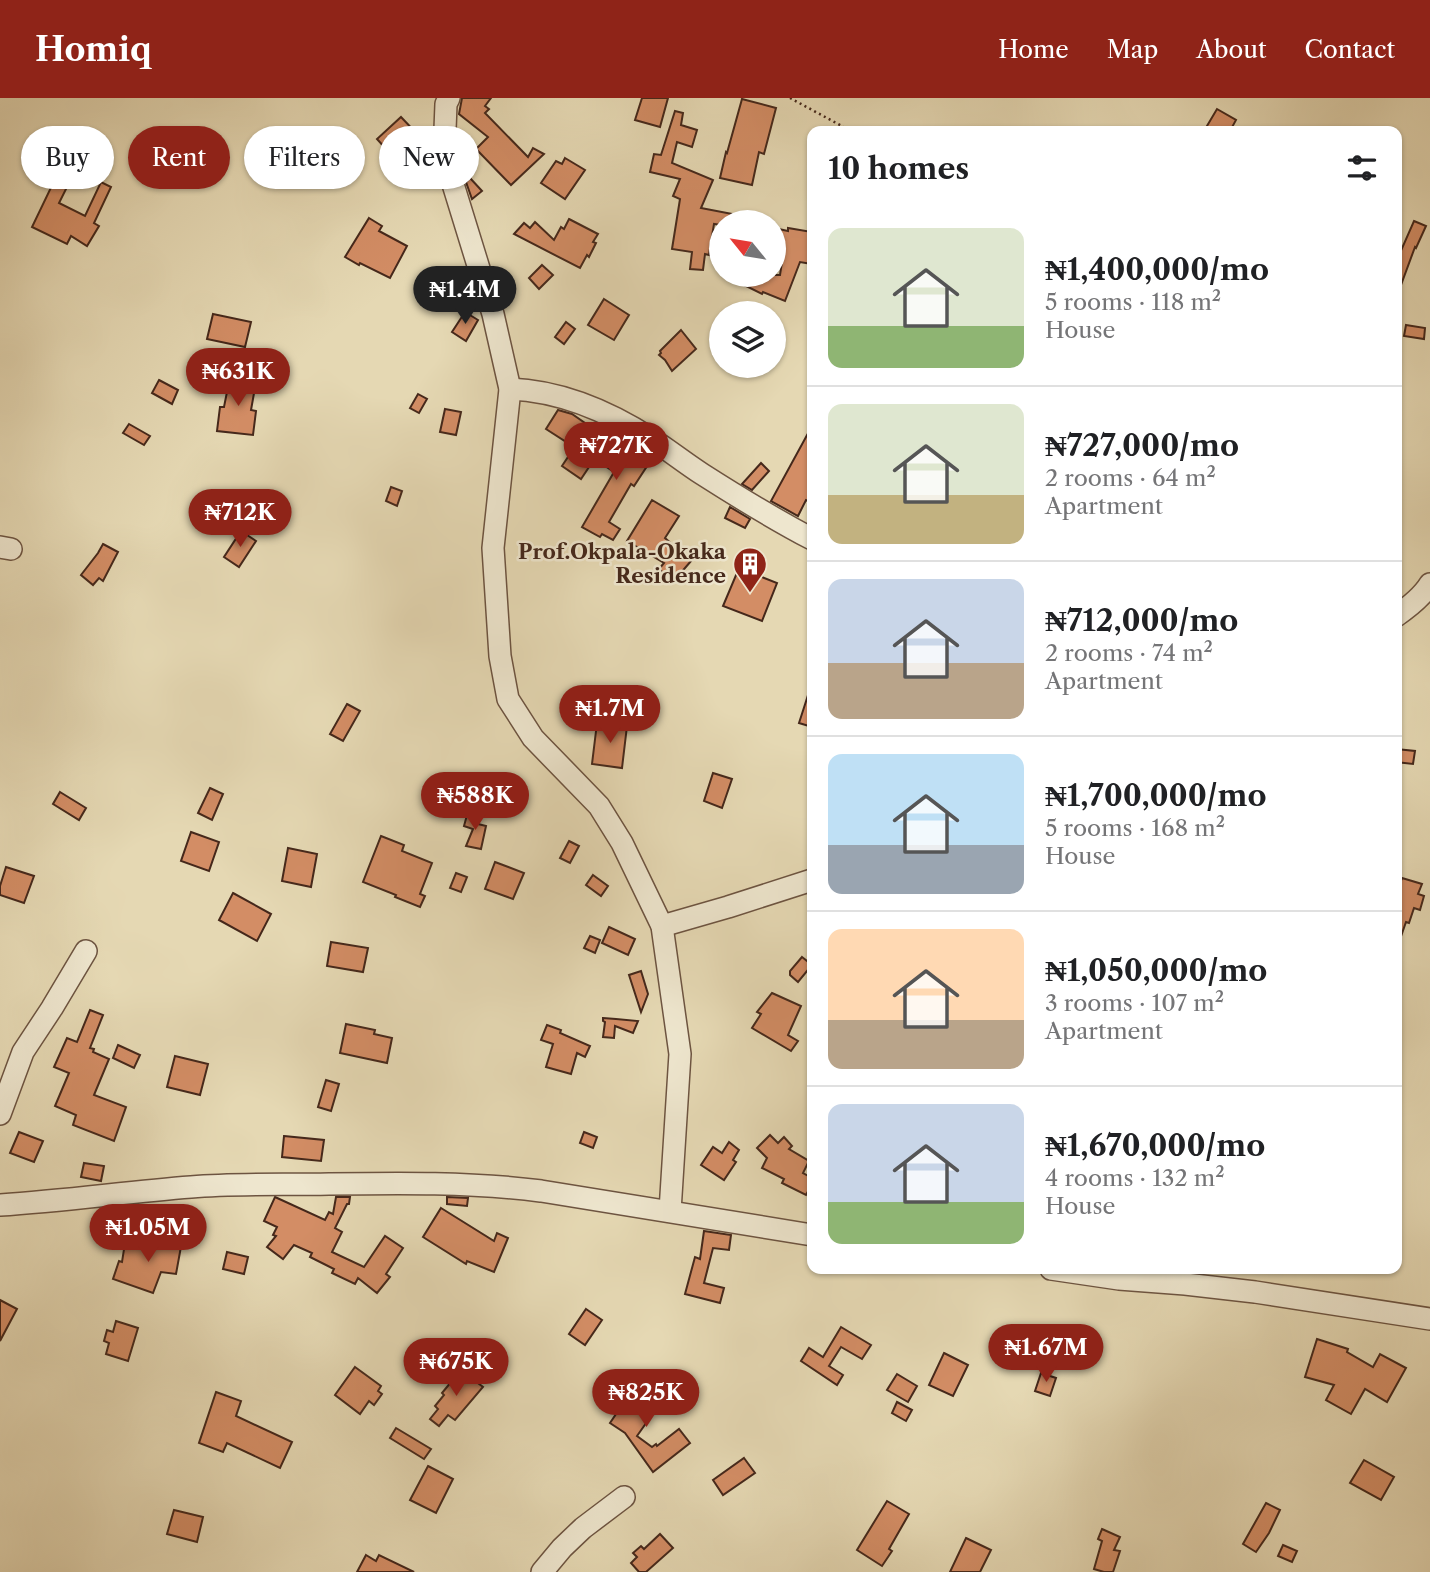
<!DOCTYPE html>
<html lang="en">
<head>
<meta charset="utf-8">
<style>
	:root { --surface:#fff; --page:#f2f2f2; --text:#202124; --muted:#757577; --line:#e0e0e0; --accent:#8f2418 }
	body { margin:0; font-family:"Libre Caslon Text",serif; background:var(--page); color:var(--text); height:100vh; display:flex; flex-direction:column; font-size:26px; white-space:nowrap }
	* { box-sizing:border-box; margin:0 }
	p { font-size:23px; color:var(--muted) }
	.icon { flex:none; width:38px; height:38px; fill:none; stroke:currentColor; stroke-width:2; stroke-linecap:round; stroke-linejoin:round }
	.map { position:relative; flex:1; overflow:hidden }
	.panel { position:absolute; left:807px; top:28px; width:595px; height:1148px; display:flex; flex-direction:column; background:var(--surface); border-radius:14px; box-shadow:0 2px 5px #0004 }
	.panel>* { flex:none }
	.hud { position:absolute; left:21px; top:28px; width:665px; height:63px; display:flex; gap:14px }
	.needle { width:46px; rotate:300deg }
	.buttons { position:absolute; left:709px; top:112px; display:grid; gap:14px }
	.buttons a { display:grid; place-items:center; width:77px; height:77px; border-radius:50%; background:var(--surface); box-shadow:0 2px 5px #0004; font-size:35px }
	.price { position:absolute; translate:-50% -60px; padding:0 16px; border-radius:24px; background:var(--accent); color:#fff; font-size:23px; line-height:46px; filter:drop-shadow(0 2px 4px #0008) }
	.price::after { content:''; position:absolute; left:50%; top:42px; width:21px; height:16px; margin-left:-10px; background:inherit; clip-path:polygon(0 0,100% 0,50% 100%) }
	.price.selected { background:#222; color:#fff }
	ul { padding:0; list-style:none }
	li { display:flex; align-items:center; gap:21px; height:175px; padding:0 21px }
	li+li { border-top:2px solid var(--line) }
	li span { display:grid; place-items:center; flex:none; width:196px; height:140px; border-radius:14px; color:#555 }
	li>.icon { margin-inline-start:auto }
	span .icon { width:84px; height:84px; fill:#fffc; stroke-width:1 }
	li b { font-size:30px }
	h2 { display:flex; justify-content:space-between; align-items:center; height:84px; padding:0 21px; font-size:30px }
	.chip { padding:0 24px; border-radius:32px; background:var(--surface); box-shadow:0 2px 5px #0004; font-size:24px; line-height:63px }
	.chip.selected { background:var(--accent); color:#fff }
	header { display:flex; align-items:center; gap:42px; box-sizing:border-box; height:98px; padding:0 35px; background:var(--accent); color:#fff }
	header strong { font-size:33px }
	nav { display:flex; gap:38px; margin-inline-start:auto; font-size:24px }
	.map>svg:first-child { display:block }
	.building { fill:#d38d65; stroke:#45281b; stroke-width:2 }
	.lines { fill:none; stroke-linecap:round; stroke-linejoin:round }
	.minor-casing { stroke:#6d5441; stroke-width:24 }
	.path { stroke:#45281b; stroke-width:2.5; stroke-dasharray:2 3.5; stroke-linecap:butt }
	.minor { stroke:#eee6ce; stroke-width:21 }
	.labels { text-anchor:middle; stroke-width:5; stroke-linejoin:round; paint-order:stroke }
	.poi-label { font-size:21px; font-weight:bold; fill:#45281b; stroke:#eee6ce; text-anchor:end }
</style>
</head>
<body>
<header>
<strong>Homiq</strong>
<nav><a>Home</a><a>Map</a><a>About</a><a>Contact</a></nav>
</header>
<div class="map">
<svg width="1430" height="1474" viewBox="0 0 1430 1474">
	<rect width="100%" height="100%" fill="#e5d8b3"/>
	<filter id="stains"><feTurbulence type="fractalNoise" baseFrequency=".00286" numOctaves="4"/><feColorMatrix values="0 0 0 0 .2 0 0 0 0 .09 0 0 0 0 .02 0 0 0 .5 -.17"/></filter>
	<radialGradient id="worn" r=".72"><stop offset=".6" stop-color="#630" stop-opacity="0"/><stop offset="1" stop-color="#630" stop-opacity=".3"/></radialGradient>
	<g class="building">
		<polygon points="462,0 491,0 485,8 489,11 485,15 528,59 533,50 544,56 511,87 476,51 488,39 459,16"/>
		<polygon points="642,0 668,0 660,29 635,22"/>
		<polygon points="742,1 776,10 764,56 759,54 752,87 720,80 726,54 727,55"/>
		<polygon points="1217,11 1236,22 1230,33 1204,33"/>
		<polygon points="675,13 683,15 681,27 697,32 692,49 677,44 672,65 713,82 701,110 748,119 747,124 721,124 721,127 714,126 709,157 705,156 703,172 690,171 692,154 672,151 680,101 673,98 680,81 650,74 654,56 661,57"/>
		<polygon points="401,19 419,38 395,61 377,41"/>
		<polygon points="565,60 585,72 565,101 541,85 556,63 562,66"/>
		<polygon points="57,77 70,83 59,105 85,118 101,84 111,89 94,125 99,128 87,148 71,138 67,146 32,129"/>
		<polygon points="470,80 482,93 472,101 466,84"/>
		<polygon points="369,120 382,128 379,133 407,148 390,180 360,165 359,167 345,159"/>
		<polygon points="569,121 598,136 593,144 596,145 589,159 587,157 580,170 514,136 524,125 530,130 535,124 554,142 561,129 564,131"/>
		<polygon points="1414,123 1426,128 1416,150 1415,149 1398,195 1396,195 1396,164"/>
		<polygon points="774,130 788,133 788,130 812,134 812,166 800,164 785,203 763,194 762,196 724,177 780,177 783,157 774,155"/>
		<polygon points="542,167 553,177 539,191 529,180"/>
		<polygon points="467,187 469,201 458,203 455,190"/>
		<polygon points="604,201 629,217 614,242 588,227"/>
		<polygon points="465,214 478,222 466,243 452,234"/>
		<polygon points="213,216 251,224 245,249 207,241"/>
		<polygon points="566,224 575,231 564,246 555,239"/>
		<polygon points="1406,227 1425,230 1424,241 1404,238"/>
		<polygon points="681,232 696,251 672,273 665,262 659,257 661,255 660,253"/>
		<polygon points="230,279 256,284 251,312 256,313 253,337 217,333 220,309 224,309"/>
		<polygon points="159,282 178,292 172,306 152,295"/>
		<polygon points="418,296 427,301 419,315 410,310"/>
		<polygon points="445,311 461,314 456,337 440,334"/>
		<polygon points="558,312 572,316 585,325 571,347 546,331"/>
		<polygon points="129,326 150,338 144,347 123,335"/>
		<polygon points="812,328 812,405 806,402 798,418 771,403"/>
		<polygon points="612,333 653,359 634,388 631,386 609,424 620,431 613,442 602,436 600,439 582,429 614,374 593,360"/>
		<polygon points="570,356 589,369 581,381 562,368"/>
		<polygon points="761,365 769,373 752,392 742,386"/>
		<polygon points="391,389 402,393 397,408 386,403"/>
		<polygon points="652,402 679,418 665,440 691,463 673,484 659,471 664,465 627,443"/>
		<polygon points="730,409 750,421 745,430 725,420"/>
		<polygon points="241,433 256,443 239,469 224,459"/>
		<polygon points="103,446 118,454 103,483 99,480 93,487 81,477 98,455"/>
		<polygon points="739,470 777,485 762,523 723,508"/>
		<polygon points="810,591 812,592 812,629 799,625"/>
		<polygon points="347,606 360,613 343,643 330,636"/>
		<polygon points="597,625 627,628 622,670 592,666"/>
		<polygon points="1396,651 1415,653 1413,666 1396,664"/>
		<polygon points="713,675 732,681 722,710 704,703"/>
		<polygon points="210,690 223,696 212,722 198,715"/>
		<polygon points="60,694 86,710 79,722 53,706"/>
		<polygon points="467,717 479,720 478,726 486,728 481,751 466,748 473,731 464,728"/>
		<polygon points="191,734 219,744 209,773 181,763"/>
		<polygon points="381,738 404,747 402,753 432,765 420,796 425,798 420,809 395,799 396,797 363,784"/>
		<polygon points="569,743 579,748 570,765 560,760"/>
		<polygon points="288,750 317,756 311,789 282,783"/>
		<polygon points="495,764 524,775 513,801 485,791"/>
		<polygon points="6,769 34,778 24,805 0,797 0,788"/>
		<polygon points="456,775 467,779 461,794 450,790"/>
		<polygon points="593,777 608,788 601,798 586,787"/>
		<polygon points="1402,780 1422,786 1418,796 1424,798 1420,812 1414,810 1409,825 1406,824 1398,847 1396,797"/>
		<polygon points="233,795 271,816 257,843 219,822"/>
		<polygon points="609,829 635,841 628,857 602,845"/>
		<polygon points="590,838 600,842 595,855 584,850"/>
		<polygon points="331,844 368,850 363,874 327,868"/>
		<polygon points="802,859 812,867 798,884 790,877 790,873"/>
		<polygon points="641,873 648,896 641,914 629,877"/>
		<polygon points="772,895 801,908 788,937 798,943 791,953 752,930 761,916 757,914"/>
		<polygon points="90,912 103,917 90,950 94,951 93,954 109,961 94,997 126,1009 114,1043 73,1027 76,1017 55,1008 69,975 54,969 67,940 77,944"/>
		<polygon points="603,920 616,921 638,923 633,935 615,928 614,940 603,939 605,924 603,923"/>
		<polygon points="346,926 375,932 374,936 392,940 387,965 340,955"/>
		<polygon points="547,927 561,932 560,935 590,948 585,959 577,955 571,976 546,969 553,946 541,942"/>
		<polygon points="118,947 140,957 134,970 113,960"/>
		<polygon points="175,958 208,966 200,997 167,989"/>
		<polygon points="326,982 339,986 331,1013 318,1009"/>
		<polygon points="19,1034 43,1043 34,1064 10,1055"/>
		<polygon points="584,1034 597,1039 593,1050 580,1045"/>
		<polygon points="770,1037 778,1045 784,1039 792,1048 789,1051 809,1063 803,1075 812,1080 812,1086 806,1097 782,1085 784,1081 762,1070 767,1060 757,1050"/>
		<polygon points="284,1038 324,1042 321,1063 282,1059"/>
		<polygon points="729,1044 739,1052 733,1062 736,1064 724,1082 701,1067 713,1049 722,1055"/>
		<polygon points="84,1065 104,1068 101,1083 81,1079"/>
		<polygon points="275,1099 325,1122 329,1114 333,1116 336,1099 350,1099 349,1106 347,1106 335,1130 342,1134 332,1154 364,1169 385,1138 403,1150 386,1176 390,1179 377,1195 358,1180 355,1186 332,1175 334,1171 310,1159 312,1155 294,1147 283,1161 267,1149 276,1138 273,1137 277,1129 264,1123"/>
		<polygon points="447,1099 468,1100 467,1108 447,1106"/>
		<polygon points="441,1110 494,1143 497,1135 508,1140 494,1174 467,1163 466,1166 423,1139"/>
		<polygon points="704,1133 731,1137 729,1152 713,1150 704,1185 724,1190 720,1205 685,1196 695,1159 700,1161"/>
		<polygon points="164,1140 182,1143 176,1176 161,1174 153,1195 113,1181 119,1163 122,1164 125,1145 162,1150"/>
		<polygon points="227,1154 248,1159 244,1176 223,1171"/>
		<polygon points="0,1202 17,1211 0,1243"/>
		<polygon points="586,1211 602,1222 585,1247 569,1236"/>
		<polygon points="116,1223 138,1230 128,1263 106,1256 109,1245 104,1243 107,1232 113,1234"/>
		<polygon points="841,1229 871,1247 862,1261 841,1249 829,1268 843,1277 837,1287 801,1263 809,1250 823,1259"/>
		<polygon points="1317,1241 1348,1251 1347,1254 1373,1269 1380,1256 1406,1270 1387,1304 1365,1291 1351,1316 1326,1302 1334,1287 1305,1279"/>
		<polygon points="944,1255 968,1267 953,1298 929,1287"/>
		<polygon points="355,1269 381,1288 378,1293 382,1296 374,1307 369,1303 360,1316 335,1297"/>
		<polygon points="461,1272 483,1289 455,1322 448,1317 439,1328 430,1321 438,1311 435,1308 444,1297 442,1295"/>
		<polygon points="1041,1275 1056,1280 1050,1298 1035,1293"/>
		<polygon points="897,1276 917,1288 908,1304 887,1292"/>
		<polygon points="646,1286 657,1300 649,1306 656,1311 637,1338 652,1349 656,1346 657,1348 679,1331 690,1345 653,1374 625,1335 610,1325 631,1294 634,1296"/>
		<polygon points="216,1294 241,1303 236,1318 292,1344 280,1370 227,1345 223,1354 199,1345"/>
		<polygon points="897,1304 912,1312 906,1323 892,1315"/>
		<polygon points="396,1330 431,1351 424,1361 390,1340"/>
		<polygon points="744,1360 755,1375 723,1397 713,1382"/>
		<polygon points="1364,1362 1394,1379 1381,1402 1350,1385"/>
		<polygon points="428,1368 453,1381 436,1415 410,1402"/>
		<polygon points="887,1403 909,1416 889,1451 892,1453 882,1468 857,1452"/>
		<polygon points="1266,1405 1280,1412 1269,1435 1256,1454 1243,1446"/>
		<polygon points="174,1412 203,1419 197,1444 167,1436"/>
		<polygon points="1102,1431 1120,1439 1114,1452 1120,1453 1113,1474 1104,1474 1094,1471 1102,1443 1098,1441"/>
		<polygon points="660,1436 673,1450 646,1474 639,1474 631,1465 637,1459 633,1455 641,1448 644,1451"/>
		<polygon points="966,1440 991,1452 980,1474 950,1474"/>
		<polygon points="1283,1447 1297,1453 1292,1464 1278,1458"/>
		<polygon points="366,1457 376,1463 379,1457 414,1474 357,1474"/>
	</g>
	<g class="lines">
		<g class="minor-casing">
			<g id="minor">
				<polyline points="449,0 446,6 444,57 493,216 510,291 493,450 500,558 508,601 533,640 599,708 622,745 662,828 680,956 670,1113"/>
				<path d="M510 291C562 293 610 314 653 342 670 353 685 365 702 376 738 399 774 421 812 441"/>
				<polyline points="0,449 11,451"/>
				<path d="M1396 518C1409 509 1422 499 1430 486"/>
				<polyline points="662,828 728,809 812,782"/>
				<polyline points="0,1016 23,954 52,910 86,853"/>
				<path d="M0 1107C64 1103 127 1094 191 1089 237 1085 283 1087 329 1086 399 1085 471 1084 541 1093L812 1137"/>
				<polyline points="1051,1171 1119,1181 1185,1186 1255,1194 1430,1221"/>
				<polyline points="542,1474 562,1450 583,1430 624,1399"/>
			</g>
		</g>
		<polyline class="path" points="790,0 851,33"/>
		<use href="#minor" class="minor"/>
	</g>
	<defs>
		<g id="building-pin" transform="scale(1.75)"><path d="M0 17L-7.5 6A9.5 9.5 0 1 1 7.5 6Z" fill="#8f2418" stroke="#eee6ce"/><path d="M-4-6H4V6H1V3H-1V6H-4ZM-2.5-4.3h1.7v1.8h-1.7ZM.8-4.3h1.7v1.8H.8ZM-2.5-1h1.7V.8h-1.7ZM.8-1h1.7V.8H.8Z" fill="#fff"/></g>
	</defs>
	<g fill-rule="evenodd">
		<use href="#building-pin" x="750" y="466"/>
	</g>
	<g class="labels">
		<g class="poi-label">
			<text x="726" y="461">Prof.Okpala-Okaka<tspan x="726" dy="24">Residence</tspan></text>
		</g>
	</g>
	<rect width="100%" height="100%" filter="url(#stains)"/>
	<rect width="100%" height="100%" fill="url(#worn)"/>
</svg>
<div class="buttons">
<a><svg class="needle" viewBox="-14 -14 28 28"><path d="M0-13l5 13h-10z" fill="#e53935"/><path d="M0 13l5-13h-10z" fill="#757577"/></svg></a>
<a><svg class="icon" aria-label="layers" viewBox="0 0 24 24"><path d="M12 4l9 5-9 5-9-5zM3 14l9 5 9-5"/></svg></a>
</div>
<b class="price selected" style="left:465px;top:228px">₦1.4M</b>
<b class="price" style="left:238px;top:310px">₦631K</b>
<b class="price" style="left:616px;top:384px">₦727K</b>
<b class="price" style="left:240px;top:451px">₦712K</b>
<b class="price" style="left:610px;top:647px">₦1.7M</b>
<b class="price" style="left:475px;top:734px">₦588K</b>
<b class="price" style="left:148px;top:1166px">₦1.05M</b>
<b class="price" style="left:1046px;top:1286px">₦1.67M</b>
<b class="price" style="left:456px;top:1300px">₦675K</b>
<b class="price" style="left:646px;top:1331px">₦825K</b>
<div class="hud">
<a class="chip">Buy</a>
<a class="chip selected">Rent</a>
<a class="chip">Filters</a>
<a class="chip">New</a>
</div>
<section class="panel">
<h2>10 homes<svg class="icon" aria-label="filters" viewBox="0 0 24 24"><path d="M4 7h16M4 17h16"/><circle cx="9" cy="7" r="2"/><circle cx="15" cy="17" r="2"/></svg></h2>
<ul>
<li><span style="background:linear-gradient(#dfe7d0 70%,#8fb573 0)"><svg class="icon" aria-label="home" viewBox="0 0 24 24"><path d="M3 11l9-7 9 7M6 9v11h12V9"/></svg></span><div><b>₦1,400,000/mo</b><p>5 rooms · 118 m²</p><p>House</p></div></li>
<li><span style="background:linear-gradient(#dfe7d0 65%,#c2b280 0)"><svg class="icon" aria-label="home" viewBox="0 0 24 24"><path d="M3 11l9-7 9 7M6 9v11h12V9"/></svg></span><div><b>₦727,000/mo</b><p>2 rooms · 64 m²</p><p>Apartment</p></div></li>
<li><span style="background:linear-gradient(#c9d6e8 60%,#b9a48a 0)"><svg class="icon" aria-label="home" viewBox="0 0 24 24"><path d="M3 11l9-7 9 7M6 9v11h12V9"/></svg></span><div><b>₦712,000/mo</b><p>2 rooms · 74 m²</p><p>Apartment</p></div></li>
<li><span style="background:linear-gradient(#bfe0f5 65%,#9aa5b1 0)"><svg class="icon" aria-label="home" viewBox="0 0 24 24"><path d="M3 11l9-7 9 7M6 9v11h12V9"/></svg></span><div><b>₦1,700,000/mo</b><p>5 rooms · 168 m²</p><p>House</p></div></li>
<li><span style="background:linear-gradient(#ffd9b3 65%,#b9a48a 0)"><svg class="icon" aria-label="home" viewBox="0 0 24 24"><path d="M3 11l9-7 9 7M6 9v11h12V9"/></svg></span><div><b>₦1,050,000/mo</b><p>3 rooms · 107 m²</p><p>Apartment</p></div></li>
<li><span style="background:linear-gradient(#c9d6e8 70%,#8fb573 0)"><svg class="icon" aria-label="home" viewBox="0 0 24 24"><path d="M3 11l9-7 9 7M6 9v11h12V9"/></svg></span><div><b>₦1,670,000/mo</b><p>4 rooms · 132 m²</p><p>House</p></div></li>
</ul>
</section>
</div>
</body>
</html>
